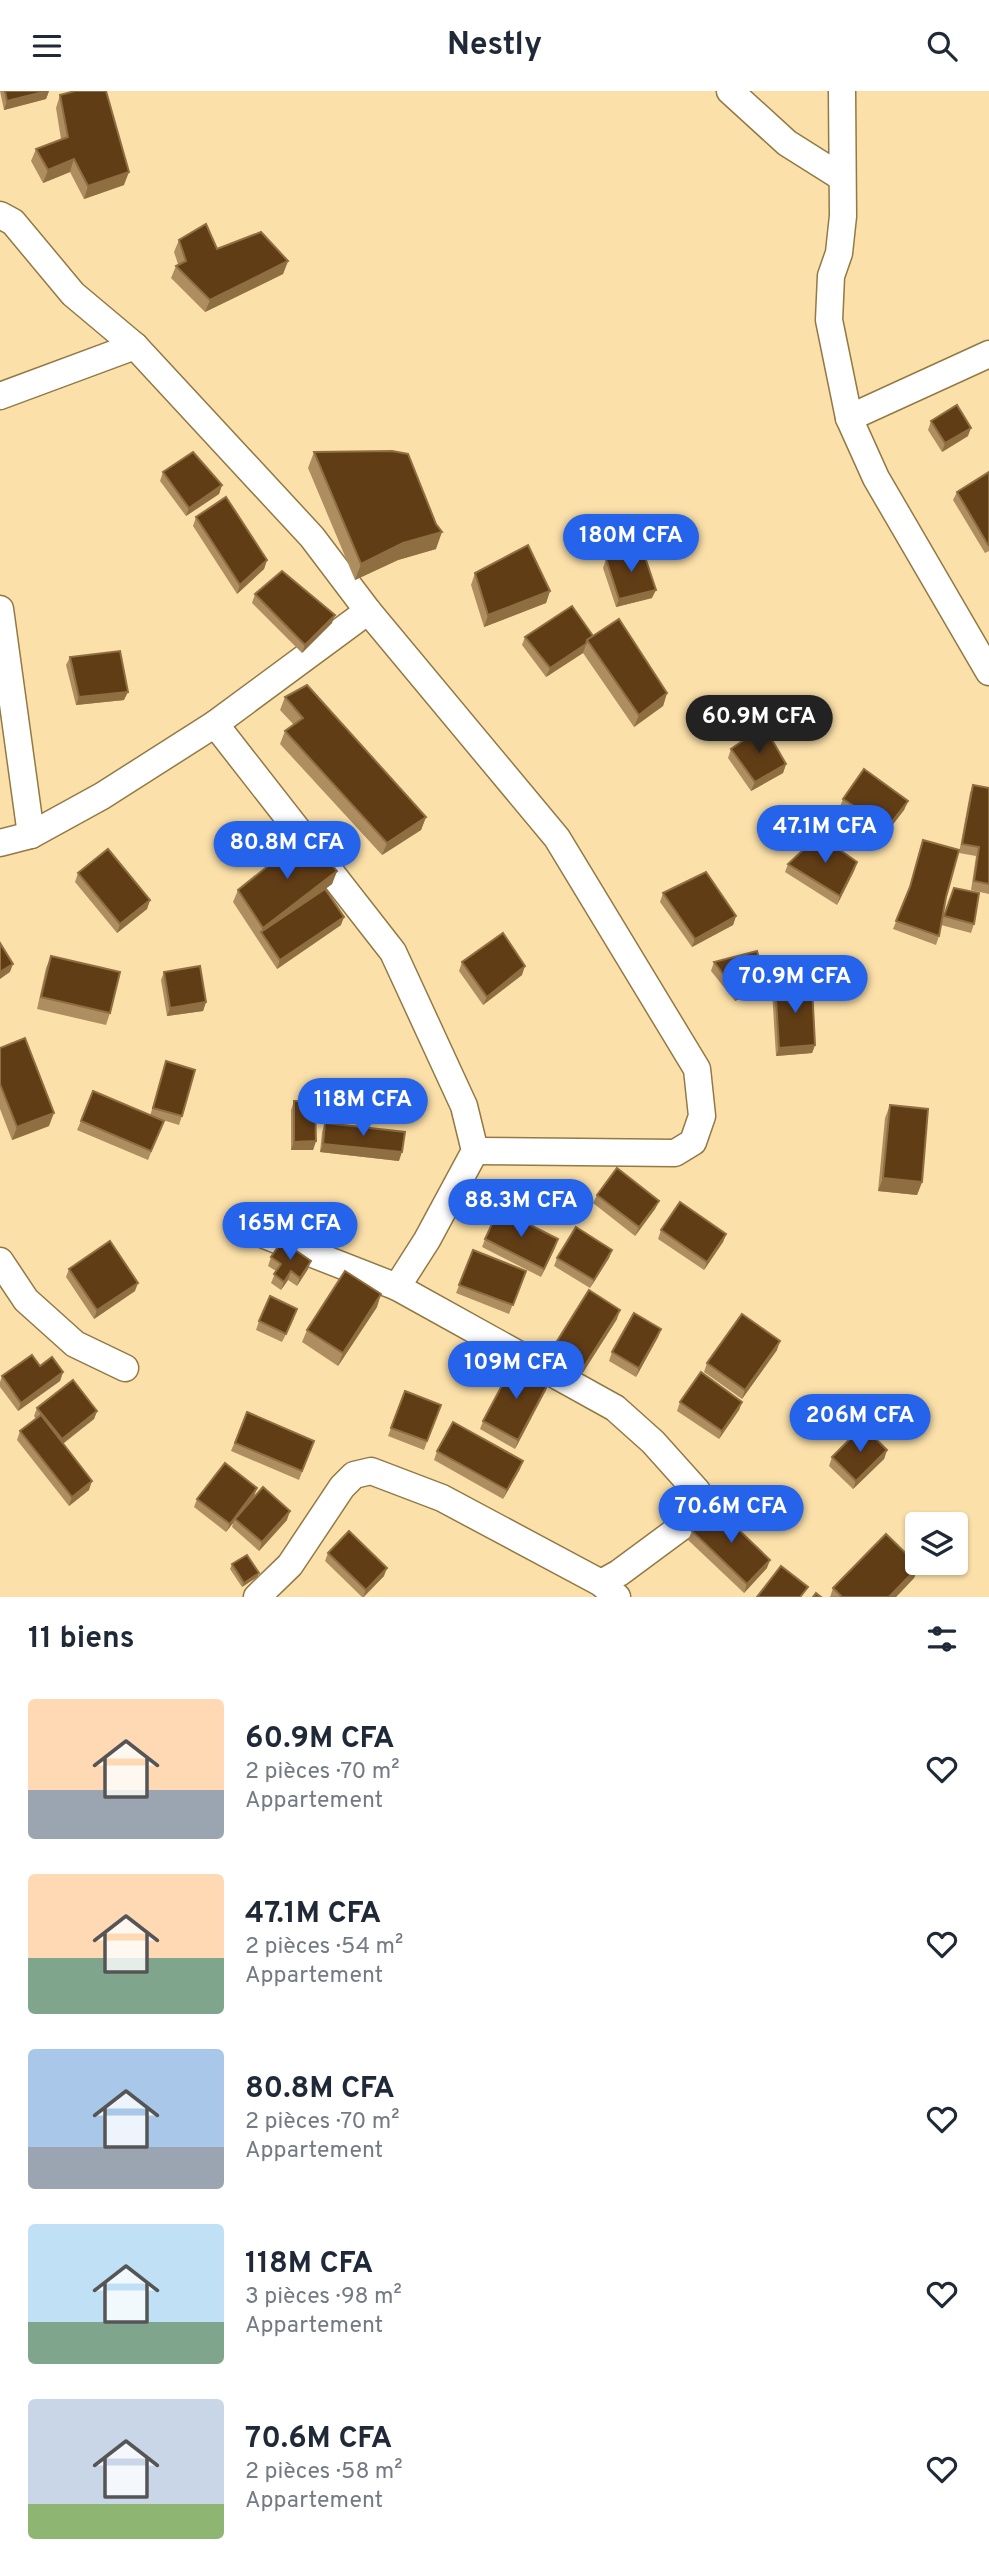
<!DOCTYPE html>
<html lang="fr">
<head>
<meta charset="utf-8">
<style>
	:root { --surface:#fff; --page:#f2f2f3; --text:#1f2937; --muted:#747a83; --accent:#2563eb }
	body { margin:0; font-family:Overpass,sans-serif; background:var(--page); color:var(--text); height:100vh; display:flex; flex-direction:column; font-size:26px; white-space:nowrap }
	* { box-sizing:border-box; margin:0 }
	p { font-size:23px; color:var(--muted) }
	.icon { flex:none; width:38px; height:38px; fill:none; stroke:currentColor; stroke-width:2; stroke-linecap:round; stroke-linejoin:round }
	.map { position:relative; height:1506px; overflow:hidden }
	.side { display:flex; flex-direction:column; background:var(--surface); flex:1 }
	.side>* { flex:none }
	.tools { position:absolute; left:905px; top:1421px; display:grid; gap:14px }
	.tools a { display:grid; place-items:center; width:63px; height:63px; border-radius:7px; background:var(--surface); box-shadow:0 2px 5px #0004; font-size:35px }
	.price { position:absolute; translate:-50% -60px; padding:0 16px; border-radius:24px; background:var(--accent); color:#fff; font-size:23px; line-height:46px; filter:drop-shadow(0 2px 4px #0008) }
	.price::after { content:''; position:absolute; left:50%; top:42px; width:21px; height:16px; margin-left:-10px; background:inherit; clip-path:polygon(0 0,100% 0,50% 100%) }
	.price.current { background:#222; color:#fff }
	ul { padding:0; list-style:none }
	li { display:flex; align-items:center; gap:21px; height:175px; padding:0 28px }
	li span { display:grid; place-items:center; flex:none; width:196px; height:140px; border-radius:7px; color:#555 }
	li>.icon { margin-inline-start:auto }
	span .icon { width:84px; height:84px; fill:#fffc; stroke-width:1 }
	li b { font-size:30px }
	h2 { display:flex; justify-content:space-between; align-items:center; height:84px; padding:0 28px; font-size:30px }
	header { display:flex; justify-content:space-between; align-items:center; height:91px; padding:0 28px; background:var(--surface); font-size:32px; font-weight:700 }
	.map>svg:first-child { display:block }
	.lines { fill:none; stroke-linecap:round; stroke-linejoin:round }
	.street-casing { stroke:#927945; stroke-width:29 }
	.street { stroke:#fff; stroke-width:26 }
	.wall { fill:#ae8e60 }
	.shaded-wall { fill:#8f6e42 }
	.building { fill:#613d16; stroke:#8f6e42; stroke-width:2 }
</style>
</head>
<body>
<header><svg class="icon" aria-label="menu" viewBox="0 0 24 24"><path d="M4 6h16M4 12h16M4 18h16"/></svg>Nestly<svg class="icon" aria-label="search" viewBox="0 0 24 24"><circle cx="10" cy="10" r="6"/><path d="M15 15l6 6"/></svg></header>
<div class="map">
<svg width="989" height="1506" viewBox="0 0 989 1506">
	<rect width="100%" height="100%" fill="#fbe0a9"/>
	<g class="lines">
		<g class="street-casing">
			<g id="street">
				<polyline points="730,0 787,52 841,86"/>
				<polyline points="842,0 843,125 839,162 831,185 829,229 849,327 876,387 989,581"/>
				<polyline points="0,124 13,131 73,203 135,255 312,446 368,520 557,747 697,978 702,1025 693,1051 675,1062 475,1060"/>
				<polyline points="0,305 135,255"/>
				<polyline points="849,327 989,263"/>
				<polyline points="0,518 31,744"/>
				<polyline points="215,633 393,861 464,1015 475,1060 427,1149 397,1196"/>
				<polyline points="0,752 31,744 102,705 215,633 368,520"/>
				<polyline points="259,1142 397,1196 615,1317 653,1351 697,1400 700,1413 696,1425 619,1482 601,1492"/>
				<polyline points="0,1170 26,1209 75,1253 125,1277"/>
				<polyline points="257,1506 290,1474 342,1396 354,1384 371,1380 442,1407 601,1492 617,1506"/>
			</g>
		</g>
		<use href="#street" class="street"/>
	</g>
	<g class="wall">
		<polygon points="0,0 49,0 46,8 4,19"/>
		<polygon points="60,4 124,94 84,108 70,81 43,92 31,70 36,58 61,48 56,17"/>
		<polygon points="179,149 217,158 288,170 283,183 205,221 171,187 176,175 178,173 174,161"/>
		<polygon points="931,330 968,345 942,361 928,339"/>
		<polygon points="314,361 436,458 398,469 355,489 308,377"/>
		<polygon points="163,381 222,394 219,403 186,425 160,390"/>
		<polygon points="989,381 989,460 985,462 953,409 957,401"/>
		<polygon points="196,426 267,469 264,478 237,503 193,435"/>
		<polygon points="606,468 652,507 616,516 603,477"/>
		<polygon points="475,482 550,500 546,512 484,536 471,494"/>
		<polygon points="255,503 332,532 302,562 252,512"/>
		<polygon points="593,545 667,602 663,615 634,636 583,562 546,586 522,554 525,546"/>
		<polygon points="70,566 124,609 76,614 66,574"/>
		<polygon points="285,606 426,726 421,739 382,764 280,653 285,640 294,634 280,619"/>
		<polygon points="731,658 786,673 783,682 751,700 728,667"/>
		<polygon points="973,694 989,697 989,803 971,799 976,765 959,762 970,702"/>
		<polygon points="843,708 908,710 904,719 884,745 840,716"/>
		<polygon points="923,749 946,806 941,832 954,797 974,833 971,842 941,834 939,845 936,854 893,838 908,801"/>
		<polygon points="857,771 854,780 837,814 785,781 788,773"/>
		<polygon points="337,780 332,793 325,798 341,834 277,878 233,811 238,799"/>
		<polygon points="78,782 150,809 147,818 117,842 75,791"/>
		<polygon points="663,802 736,825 733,834 692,856 660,811"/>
		<polygon points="51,865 110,922 106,934 37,918 46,877"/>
		<polygon points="462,871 522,884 483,914 459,880"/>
		<polygon points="714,871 762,897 735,910 711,880"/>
		<polygon points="164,881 206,911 203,920 167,925 161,889"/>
		<polygon points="775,892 815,954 812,962 776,965 772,900"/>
		<polygon points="0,957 49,1035 12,1049 0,1018"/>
		<polygon points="166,970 182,1025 179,1034 156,1027 164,1030 148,1069 77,1039 81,1030 150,1025"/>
		<polygon points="294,1010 316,1050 313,1059 291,1059 291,1019"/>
		<polygon points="890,1014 922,1091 917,1104 878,1100 885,1027"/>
		<polygon points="325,1032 399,1070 320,1061 322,1041"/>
		<polygon points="597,1104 659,1110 655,1118 635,1145 593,1112"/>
		<polygon points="661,1139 726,1143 723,1151 704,1179 658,1148"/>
		<polygon points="485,1148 558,1148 541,1186 482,1156"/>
		<polygon points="473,1159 526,1180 509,1223 456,1202"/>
		<polygon points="612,1159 609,1167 590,1197 554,1175 557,1167"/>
		<polygon points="271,1166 308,1178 297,1195 288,1189 281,1199 271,1192 276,1180 268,1175"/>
		<polygon points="69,1178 135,1200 94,1228 66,1186"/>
		<polygon points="377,1216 338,1275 302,1251 307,1239"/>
		<polygon points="294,1227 282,1251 256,1239 259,1230"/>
		<polygon points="617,1228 582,1283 551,1263 554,1255"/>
		<polygon points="661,1238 658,1246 636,1286 609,1270 612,1261"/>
		<polygon points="777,1259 742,1308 704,1281 707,1272"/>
		<polygon points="40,1275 63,1281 60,1290 18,1320 0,1296 0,1291 2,1285"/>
		<polygon points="549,1291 546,1299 515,1358 480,1338 483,1330"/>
		<polygon points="405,1300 441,1314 424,1359 388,1345"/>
		<polygon points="680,1311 742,1311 739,1319 719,1348 677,1320"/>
		<polygon points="37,1317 97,1320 94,1328 63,1353 89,1399 69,1415 17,1349 20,1340 36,1328 34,1325"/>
		<polygon points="247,1321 314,1350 299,1389 231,1360"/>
		<polygon points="887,1359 884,1368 853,1398 829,1375 832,1366"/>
		<polygon points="437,1360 520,1378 503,1408 434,1369"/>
		<polygon points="257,1397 254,1405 249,1412 287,1429 259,1460 232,1436 233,1432 226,1441 194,1416 197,1408"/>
		<polygon points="692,1440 767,1477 744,1502 688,1449"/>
		<polygon points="328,1462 384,1485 364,1506 362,1506 325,1470"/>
		<polygon points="232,1473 259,1482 257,1486 242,1496 230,1478"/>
		<polygon points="919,1475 914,1487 896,1506 830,1506 833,1497"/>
	</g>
	<g class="shaded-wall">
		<polygon points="49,0 46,8 4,19 7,10"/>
		<polygon points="74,68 70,81 43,92 48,79"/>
		<polygon points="129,81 124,94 84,108 88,95"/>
		<polygon points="288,170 283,183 205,221 210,209"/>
		<polygon points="971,337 968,345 942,361 945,352"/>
		<polygon points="222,394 219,403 186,425 189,417"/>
		<polygon points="442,441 436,458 398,469 355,489 361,473 403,452"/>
		<polygon points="267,469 264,478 237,503 240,494"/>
		<polygon points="656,499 652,507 616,516 619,508"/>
		<polygon points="550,500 546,512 484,536 488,524"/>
		<polygon points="335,524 332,532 302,562 305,554"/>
		<polygon points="586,553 583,562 546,586 550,577"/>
		<polygon points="128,601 124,609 76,614 79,606"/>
		<polygon points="667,602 663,615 634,636 639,624"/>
		<polygon points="786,673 783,682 751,700 755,691"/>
		<polygon points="908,710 904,719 884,745 887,737"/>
		<polygon points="426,726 421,739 382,764 387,752"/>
		<polygon points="857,771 854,780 837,814 840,805"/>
		<polygon points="337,780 332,793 264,845 261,841 263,837"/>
		<polygon points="150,809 147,818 117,842 120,833"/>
		<polygon points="736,825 733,834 692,856 695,848"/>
		<polygon points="344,826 341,834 277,878 280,869"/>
		<polygon points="13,873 10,881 0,888 0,881"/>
		<polygon points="525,875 522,884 483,914 487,906"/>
		<polygon points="765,888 762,897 735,910 738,902"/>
		<polygon points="206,911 203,920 167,925 170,917"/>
		<polygon points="815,954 812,962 776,965 779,957"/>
		<polygon points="54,1022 49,1035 12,1049 17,1036"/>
		<polygon points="316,1050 313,1059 291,1059 294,1051"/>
		<polygon points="323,1053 402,1061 399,1070 320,1061"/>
		<polygon points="883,1087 922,1091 917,1104 878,1100"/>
		<polygon points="659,1110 655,1118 635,1145 639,1136"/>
		<polygon points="726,1143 723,1151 704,1179 707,1171"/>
		<polygon points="558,1148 555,1157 541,1186 544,1178"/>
		<polygon points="612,1159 609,1167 590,1197 594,1189"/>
		<polygon points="311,1170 308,1178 297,1195 300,1187"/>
		<polygon points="291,1180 288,1189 281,1199 284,1191"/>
		<polygon points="138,1192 135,1200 94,1228 97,1219"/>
		<polygon points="381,1203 377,1216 338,1275 343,1262"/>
		<polygon points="620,1219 617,1228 582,1283 585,1274"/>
		<polygon points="661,1238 658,1246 636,1286 639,1277"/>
		<polygon points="780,1250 777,1259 742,1308 745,1299"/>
		<polygon points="63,1281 60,1290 18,1320 21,1312"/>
		<polygon points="549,1291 546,1299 515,1358 518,1349"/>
		<polygon points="742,1311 739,1319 719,1348 722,1340"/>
		<polygon points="97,1320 94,1328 58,1356 62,1348"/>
		<polygon points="887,1359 884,1368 853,1398 856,1390"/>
		<polygon points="523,1370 520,1378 503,1408 507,1399"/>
		<polygon points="92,1390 89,1399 69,1415 72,1406"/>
		<polygon points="257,1397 254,1405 236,1429 235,1428 233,1432 226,1441 230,1433"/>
		<polygon points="290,1420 287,1429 259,1460 262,1451"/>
		<polygon points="770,1469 767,1477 744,1502 747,1493"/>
		<polygon points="919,1475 914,1487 896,1506 889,1506"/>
		<polygon points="387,1477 384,1485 363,1506 366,1499"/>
		<polygon points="259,1482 257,1486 242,1496 244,1492"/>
	</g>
	<g class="building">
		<polygon points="5,0 47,0 7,10"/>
		<polygon points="75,0 106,0 129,81 88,95 74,68 48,79 36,58 68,46 60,4"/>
		<polygon points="206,133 217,158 261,141 288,170 210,209 176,175 186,170 179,149"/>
		<polygon points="957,314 971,337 945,352 931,330"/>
		<polygon points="392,360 408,363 436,433 442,441 403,452 361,473 314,361"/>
		<polygon points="193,361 222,394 189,417 163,381"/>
		<polygon points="989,381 989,453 988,454 957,401"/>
		<polygon points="226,406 267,469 240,494 196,426"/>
		<polygon points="528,454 550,500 488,524 475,482"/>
		<polygon points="642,457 656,499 619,508 606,468"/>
		<polygon points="282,480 335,524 305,554 255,503"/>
		<polygon points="572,515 593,545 587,549 586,553 550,577 525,546"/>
		<polygon points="619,528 667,602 639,624 587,549"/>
		<polygon points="120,560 128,601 79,606 70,566"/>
		<polygon points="307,594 426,726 387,752 285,640 303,627 285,606"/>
		<polygon points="764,635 786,673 755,691 731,658"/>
		<polygon points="864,678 908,710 887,737 843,708"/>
		<polygon points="973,694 989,697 989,793 974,790 979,756 962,753"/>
		<polygon points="307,744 337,780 263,837 238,799"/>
		<polygon points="819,744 857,771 840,805 788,773"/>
		<polygon points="923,749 959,759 946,806 939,845 896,830 910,796"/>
		<polygon points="108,758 150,809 120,833 78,782"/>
		<polygon points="706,781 736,825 695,848 663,802"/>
		<polygon points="954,797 979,802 974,833 944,825"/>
		<polygon points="325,798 344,826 280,869 261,841"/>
		<polygon points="503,842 525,875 487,906 462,871"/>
		<polygon points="0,852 13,873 0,881"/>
		<polygon points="757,860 765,888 738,902 714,871"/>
		<polygon points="51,865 120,881 110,922 41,906"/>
		<polygon points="200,875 206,911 170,917 164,881"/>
		<polygon points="775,892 812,895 815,954 779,957"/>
		<polygon points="25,947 54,1022 17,1036 0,993 0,957"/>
		<polygon points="166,970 195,979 182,1025 153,1017"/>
		<polygon points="93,1000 164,1030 151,1060 81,1030"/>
		<polygon points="294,1010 315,1010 316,1050 294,1051"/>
		<polygon points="890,1014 928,1018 922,1091 883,1087"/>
		<polygon points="325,1032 405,1041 402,1061 323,1053"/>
		<polygon points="617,1077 659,1110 639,1136 597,1104"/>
		<polygon points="680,1111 726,1143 707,1171 661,1139"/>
		<polygon points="499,1118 558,1148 544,1178 485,1148"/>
		<polygon points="576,1136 612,1159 594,1189 557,1167"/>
		<polygon points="110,1150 138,1192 97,1219 69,1178"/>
		<polygon points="282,1150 311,1170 300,1187 291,1180 284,1191 274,1183 281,1173 271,1166"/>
		<polygon points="473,1159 526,1180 513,1214 459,1194"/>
		<polygon points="345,1180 381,1203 343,1262 307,1239"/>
		<polygon points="589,1199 620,1219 585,1274 554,1255"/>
		<polygon points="270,1205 297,1218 286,1243 259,1230"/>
		<polygon points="634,1222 661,1238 639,1277 612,1261"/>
		<polygon points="742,1223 780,1250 745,1299 707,1272"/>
		<polygon points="32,1264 40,1275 52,1266 63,1281 21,1312 2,1285"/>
		<polygon points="514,1272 549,1291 518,1349 483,1330"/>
		<polygon points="701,1281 742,1311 722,1340 680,1311"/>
		<polygon points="73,1289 97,1320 62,1348 37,1317"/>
		<polygon points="405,1300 441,1314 427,1350 391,1337"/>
		<polygon points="247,1321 314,1350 302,1380 235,1352"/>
		<polygon points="41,1324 92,1390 72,1406 20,1340"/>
		<polygon points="453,1331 523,1370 507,1399 437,1360"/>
		<polygon points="863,1335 887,1359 856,1390 832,1366"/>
		<polygon points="225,1372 257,1397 230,1433 197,1408"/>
		<polygon points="263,1396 290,1420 262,1451 235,1428"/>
		<polygon points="715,1416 770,1469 747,1493 692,1440"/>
		<polygon points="349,1440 387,1477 366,1499 328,1462"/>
		<polygon points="886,1443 919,1475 889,1506 842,1506 833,1497"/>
		<polygon points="247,1464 259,1482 244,1492 232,1473"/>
		<polygon points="781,1475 808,1496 800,1506 757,1506"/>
		<polygon points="816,1502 821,1506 813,1506"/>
	</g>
</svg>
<div class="tools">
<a><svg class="icon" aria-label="layers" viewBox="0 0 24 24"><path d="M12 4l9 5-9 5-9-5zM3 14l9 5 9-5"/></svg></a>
</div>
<b class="price" style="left:631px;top:483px">180M CFA</b>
<b class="price current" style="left:759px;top:664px">60.9M CFA</b>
<b class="price" style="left:825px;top:774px">47.1M CFA</b>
<b class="price" style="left:287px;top:790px">80.8M CFA</b>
<b class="price" style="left:795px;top:924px">70.9M CFA</b>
<b class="price" style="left:363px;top:1047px">118M CFA</b>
<b class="price" style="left:521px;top:1148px">88.3M CFA</b>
<b class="price" style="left:290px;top:1171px">165M CFA</b>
<b class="price" style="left:516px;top:1310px">109M CFA</b>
<b class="price" style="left:860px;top:1363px">206M CFA</b>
<b class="price" style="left:731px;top:1454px">70.6M CFA</b>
</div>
<section class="side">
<h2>11 biens<svg class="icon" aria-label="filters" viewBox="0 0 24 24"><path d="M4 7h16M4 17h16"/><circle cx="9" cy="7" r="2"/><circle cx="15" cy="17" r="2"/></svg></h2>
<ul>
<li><span style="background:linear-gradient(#ffd9b3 65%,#9aa5b1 0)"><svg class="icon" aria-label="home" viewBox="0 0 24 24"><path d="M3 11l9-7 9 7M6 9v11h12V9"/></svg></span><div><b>60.9M CFA</b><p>2 pièces · 70 m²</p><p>Appartement</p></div><svg class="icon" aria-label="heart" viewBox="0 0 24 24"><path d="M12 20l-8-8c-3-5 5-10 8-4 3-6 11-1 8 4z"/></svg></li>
<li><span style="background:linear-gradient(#ffd9b3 60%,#7fa58c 0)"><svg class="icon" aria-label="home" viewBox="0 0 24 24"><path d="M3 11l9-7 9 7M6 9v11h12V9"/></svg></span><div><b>47.1M CFA</b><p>2 pièces · 54 m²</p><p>Appartement</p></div><svg class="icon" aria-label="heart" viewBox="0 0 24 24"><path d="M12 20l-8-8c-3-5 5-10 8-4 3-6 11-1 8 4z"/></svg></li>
<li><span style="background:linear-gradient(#a9c7e8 70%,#9aa5b1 0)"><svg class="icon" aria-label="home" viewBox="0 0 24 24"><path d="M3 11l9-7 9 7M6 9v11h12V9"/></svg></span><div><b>80.8M CFA</b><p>2 pièces · 70 m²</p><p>Appartement</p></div><svg class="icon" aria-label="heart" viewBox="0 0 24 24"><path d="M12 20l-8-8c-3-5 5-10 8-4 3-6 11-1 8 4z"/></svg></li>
<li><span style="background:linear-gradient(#bfe0f5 70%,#7fa58c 0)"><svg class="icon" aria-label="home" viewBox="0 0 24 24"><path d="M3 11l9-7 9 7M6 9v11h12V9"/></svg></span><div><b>118M CFA</b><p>3 pièces · 98 m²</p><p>Appartement</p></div><svg class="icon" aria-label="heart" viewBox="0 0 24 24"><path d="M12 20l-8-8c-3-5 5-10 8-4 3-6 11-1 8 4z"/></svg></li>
<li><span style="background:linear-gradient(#c9d6e8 75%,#8fb573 0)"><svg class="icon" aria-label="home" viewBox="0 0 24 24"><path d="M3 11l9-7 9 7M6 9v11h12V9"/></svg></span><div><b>70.6M CFA</b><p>2 pièces · 58 m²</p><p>Appartement</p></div><svg class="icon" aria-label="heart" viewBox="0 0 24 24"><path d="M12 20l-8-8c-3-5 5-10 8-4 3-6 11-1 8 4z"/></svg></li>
</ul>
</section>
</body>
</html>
